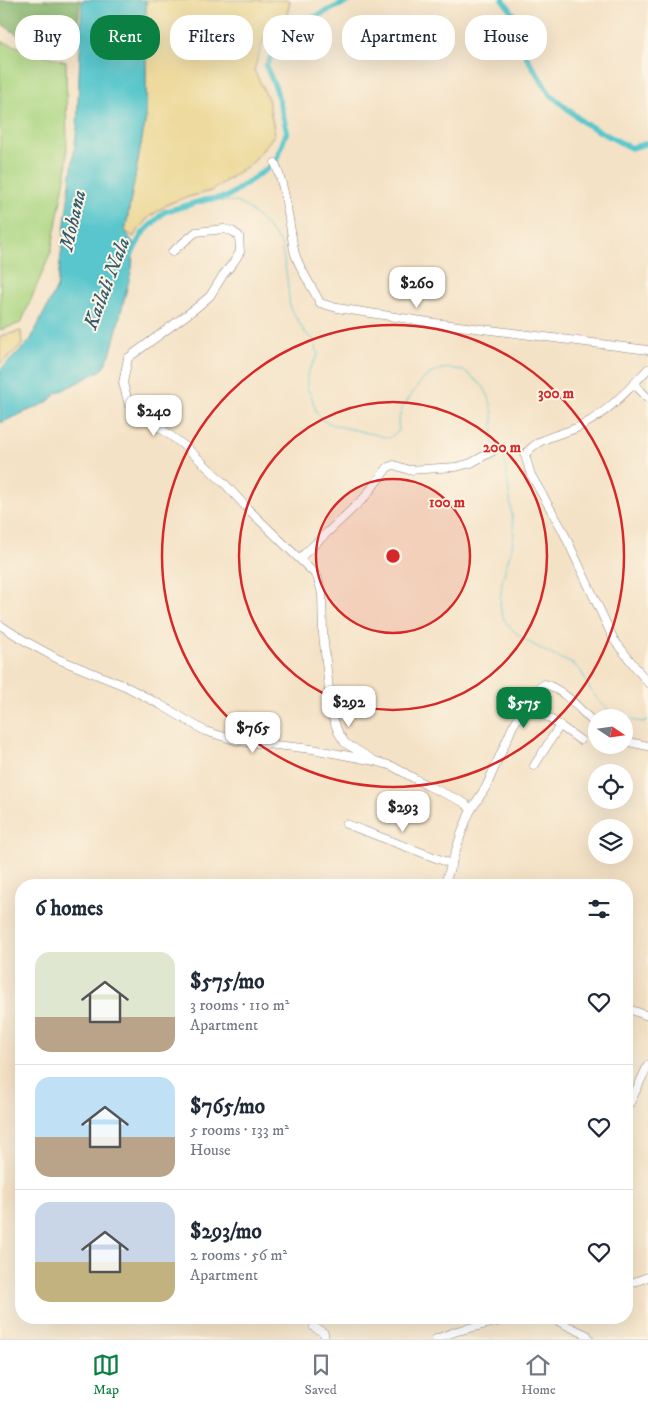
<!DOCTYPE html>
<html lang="en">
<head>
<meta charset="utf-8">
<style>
	:root { --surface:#fff; --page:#f6f6f7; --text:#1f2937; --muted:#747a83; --line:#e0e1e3; --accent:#0b8043 }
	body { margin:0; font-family:"IM FELL DW Pica",serif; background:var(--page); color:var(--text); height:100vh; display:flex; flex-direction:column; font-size:19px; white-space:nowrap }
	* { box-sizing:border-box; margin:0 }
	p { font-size:16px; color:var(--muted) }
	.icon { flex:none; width:28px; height:28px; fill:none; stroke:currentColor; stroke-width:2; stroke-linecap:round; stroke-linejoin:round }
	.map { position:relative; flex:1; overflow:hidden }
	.sheet { position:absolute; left:15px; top:879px; width:618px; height:445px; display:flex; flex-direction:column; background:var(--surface); border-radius:20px; box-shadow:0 5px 20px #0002 }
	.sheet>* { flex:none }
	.guide { position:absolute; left:15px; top:15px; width:619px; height:45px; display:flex; gap:10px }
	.needle { width:32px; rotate:103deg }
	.fabs { position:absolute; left:588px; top:709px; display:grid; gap:10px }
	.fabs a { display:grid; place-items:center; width:45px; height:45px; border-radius:50%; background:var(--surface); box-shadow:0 5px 20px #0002; font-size:25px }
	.price { position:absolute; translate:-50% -42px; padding:0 11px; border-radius:10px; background:#fff; color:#222; font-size:16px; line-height:32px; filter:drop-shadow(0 1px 2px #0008) }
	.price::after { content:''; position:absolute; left:50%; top:30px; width:15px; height:11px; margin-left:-8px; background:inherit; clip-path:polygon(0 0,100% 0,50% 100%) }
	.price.active { background:var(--accent); color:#fff }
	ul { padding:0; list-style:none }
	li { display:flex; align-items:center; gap:15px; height:125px; padding:0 20px }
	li+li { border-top:1px solid var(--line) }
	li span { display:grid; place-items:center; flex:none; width:140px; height:100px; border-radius:15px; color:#555 }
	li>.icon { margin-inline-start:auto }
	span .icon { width:60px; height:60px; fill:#fffc; stroke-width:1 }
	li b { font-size:21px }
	h2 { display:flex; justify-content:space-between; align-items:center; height:60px; padding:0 20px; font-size:21px }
	.pill { padding:0 18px; border-radius:20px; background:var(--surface); box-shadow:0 5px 20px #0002; font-size:18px; line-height:45px }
	.pill.active { background:var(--accent); color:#fff }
	.dock { display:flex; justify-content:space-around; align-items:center; height:70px; border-top:1px solid var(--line); background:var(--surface); font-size:14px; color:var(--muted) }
	.dock a { display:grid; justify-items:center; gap:2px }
	.dock .active { color:var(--accent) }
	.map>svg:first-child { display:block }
	.green { fill:#aad580; stroke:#667c5e }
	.forest { fill:#87b66e; stroke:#546c54 }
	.sand { fill:#eeda9e; stroke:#887e6c }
	.water { fill:#58c6cc; stroke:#3d7484 }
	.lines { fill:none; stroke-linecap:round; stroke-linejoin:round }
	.stream { stroke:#58c6cc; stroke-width:1 }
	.canal { stroke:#58c6cc; stroke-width:5.5 }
	.minor-casing { stroke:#8b8280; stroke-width:9 }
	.minor { stroke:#fff; stroke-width:8 }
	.ring { fill:none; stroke:#d62828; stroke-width:2.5 }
	.labels { text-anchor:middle; stroke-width:4; stroke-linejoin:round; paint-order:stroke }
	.water-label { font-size:20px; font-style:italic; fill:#355b6e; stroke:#fcf5e5 }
	.centre { fill:#d62828; stroke:#fcf5e5; stroke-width:2.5 }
	.ring-label { font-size:15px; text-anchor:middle; font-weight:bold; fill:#d62828; stroke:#fcf5e5; stroke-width:4; stroke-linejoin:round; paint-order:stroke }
</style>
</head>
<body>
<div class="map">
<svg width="648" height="1339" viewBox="0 0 648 1339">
	<rect width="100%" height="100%" fill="#fcf5e5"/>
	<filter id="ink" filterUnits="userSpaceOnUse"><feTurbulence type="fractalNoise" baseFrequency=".02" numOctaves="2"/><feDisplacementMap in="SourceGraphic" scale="10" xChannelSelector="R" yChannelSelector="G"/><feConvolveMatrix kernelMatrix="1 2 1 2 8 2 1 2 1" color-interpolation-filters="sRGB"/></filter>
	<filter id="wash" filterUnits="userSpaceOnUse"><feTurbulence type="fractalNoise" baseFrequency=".0096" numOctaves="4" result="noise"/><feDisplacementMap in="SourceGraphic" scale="20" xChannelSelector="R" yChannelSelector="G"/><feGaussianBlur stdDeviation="1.12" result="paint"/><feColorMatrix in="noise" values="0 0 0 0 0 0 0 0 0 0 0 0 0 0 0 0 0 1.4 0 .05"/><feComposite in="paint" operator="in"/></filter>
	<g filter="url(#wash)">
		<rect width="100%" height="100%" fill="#f4e2c6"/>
		<polygon class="green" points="0,41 66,62 67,167 51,252 21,323 0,330"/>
		<path class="forest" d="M0 0H80C79 22 76 60 44 49 32 45 12 31 0 23Z"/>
		<g class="sand">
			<polygon points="146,0 290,0 287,15 265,35 254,70 268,99 275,134 253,162 211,191 181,199 168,204 148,218 135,234 134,237 125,231 146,117"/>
			<polygon points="21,331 22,345 0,364 0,336"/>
		</g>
		<polygon class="water" points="82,0 146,0 146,117 125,231 134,244 132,268 111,352 102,370 57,393 46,403 0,423 0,370 30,341 57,287 77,128"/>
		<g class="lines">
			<g class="stream">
				<path d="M205 200 236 202 248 208 265 224 281 244 287 278 290 308 306 334 315 341 318 355 307 374V388L312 398 316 411 322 420 334 425 389 438 399 431 398 421 403 407 422 380 430 374 441 369 451 368 466 372 483 386 489 397 493 414V441L497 449 505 460 514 532C513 553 502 571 501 592 500 598 500 606 501 611 505 633 541 649 559 658 565 661 571 662 576 666 585 674 584 680 590 689 597 700 608 711 620 718"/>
				<polyline points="624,719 643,722 648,720"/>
			</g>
			<g class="canal">
				<polyline points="503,0 516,17 521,33 526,56 549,93 584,123 631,148 648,143"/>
				<polyline points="131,255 142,234 164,212 205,200 227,197 275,163 287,131 276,89 266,66 281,39 314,17 351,0"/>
			</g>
		</g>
	</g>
	<g filter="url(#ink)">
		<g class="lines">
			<g class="minor-casing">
				<g id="minor">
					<path d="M275 163C284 185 287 207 291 231 292 238 293 247 295 254 301 272 312 286 320 303L337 308 435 323 648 350"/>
					<polyline points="172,252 196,232 224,229 232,231 239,236 240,252 233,263 223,275 210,296 196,308 128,358 123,383 129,405 186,447 226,485 247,508 317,576 322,593 323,634 329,689 330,710 338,732 345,743 375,761"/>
					<path d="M648 369C628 390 609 411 583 425 564 435 538 436 525 455L531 475 562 529 614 640 648 683"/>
					<polyline points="634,384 648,398"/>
					<polyline points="300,558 364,498 388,467 394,465 409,470 456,467 471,463 493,451"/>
					<path d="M0 625 25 641 58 659 125 686 161 705 205 731 238 741 312 749 375 761 392 766 428 786 461 801 466 804 471 810C459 834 454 861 444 885"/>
					<polyline points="526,704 549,718 580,740"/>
					<polyline points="624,741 648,746"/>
					<polyline points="534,766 560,725"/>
					<path d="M471 810 486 787 513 726 535 690 545 684C566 691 580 710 596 725"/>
					<polyline points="346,824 452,864"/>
					<polyline points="626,1008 648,1016"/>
					<polyline points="630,1103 648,1065"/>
					<polyline points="626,1285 648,1277"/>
					<polyline points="551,1318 587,1335 589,1339"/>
					<polyline points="314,1327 324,1333 325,1339"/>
					<polyline points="436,1339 457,1331 512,1318"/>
				</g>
			</g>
			<use href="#minor" class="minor"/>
		</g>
	</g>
	<circle cx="393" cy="556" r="77" fill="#d62828" fill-opacity=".12"/>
	<g class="ring">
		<circle cx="393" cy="556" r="77"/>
		<circle cx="393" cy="556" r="154"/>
		<circle cx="393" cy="556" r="231"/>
	</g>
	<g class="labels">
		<g class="water-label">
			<text transform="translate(72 220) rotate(-77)" y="7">Mohana</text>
			<text transform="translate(106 283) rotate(-69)" y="7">Kailali Nala</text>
		</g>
	</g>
	<circle cx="393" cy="556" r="8" class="centre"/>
	<g class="ring-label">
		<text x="556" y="398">300 m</text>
		<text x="502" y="452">200 m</text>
		<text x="447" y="507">100 m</text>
	</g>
</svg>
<div class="fabs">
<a><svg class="needle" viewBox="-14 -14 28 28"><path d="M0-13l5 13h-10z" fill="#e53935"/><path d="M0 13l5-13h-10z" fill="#747a83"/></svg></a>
<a><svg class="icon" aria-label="locate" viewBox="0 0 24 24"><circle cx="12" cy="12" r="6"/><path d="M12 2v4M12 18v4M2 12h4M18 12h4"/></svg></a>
<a><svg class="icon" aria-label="layers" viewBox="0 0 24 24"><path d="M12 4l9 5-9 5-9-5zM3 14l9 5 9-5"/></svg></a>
</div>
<b class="price" style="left:417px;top:309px">$260</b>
<b class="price" style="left:154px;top:437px">$240</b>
<b class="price" style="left:349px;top:728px">$292</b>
<b class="price active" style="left:524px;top:729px">$575</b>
<b class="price" style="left:253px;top:754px">$765</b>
<b class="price" style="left:403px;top:833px">$293</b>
<div class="guide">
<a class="pill">Buy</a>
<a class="pill active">Rent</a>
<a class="pill">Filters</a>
<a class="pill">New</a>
<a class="pill">Apartment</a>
<a class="pill">House</a>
</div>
<section class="sheet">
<h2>6 homes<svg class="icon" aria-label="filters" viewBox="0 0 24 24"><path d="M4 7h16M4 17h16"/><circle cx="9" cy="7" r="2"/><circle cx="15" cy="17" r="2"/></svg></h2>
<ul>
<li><span style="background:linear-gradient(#dfe7d0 65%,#b9a48a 0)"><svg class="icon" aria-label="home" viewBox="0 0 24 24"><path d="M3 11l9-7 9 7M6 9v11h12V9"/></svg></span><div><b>$575/mo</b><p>3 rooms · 110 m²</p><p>Apartment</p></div><svg class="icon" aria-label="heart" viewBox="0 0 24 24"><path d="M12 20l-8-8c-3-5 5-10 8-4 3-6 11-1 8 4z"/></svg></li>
<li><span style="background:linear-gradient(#bfe0f5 60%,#b9a48a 0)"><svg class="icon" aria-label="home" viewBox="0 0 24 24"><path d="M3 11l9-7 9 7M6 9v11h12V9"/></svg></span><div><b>$765/mo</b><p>5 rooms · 133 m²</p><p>House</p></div><svg class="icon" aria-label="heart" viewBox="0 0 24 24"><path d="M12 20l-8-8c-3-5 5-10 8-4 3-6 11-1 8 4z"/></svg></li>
<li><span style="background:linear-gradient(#c9d6e8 60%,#c2b280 0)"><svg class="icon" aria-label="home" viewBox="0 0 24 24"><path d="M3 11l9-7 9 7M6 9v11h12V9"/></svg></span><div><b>$293/mo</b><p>2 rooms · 56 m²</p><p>Apartment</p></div><svg class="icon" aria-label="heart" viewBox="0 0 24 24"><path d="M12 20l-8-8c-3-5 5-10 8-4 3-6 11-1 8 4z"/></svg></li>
</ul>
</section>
</div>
<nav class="dock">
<a class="active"><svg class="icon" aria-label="map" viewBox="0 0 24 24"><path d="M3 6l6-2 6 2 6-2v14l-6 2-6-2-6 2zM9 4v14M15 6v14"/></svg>Map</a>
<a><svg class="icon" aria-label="saved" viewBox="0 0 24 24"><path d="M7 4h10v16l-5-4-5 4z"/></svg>Saved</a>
<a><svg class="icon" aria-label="home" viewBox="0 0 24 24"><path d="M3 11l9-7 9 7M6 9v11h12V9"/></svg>Home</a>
</nav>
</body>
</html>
